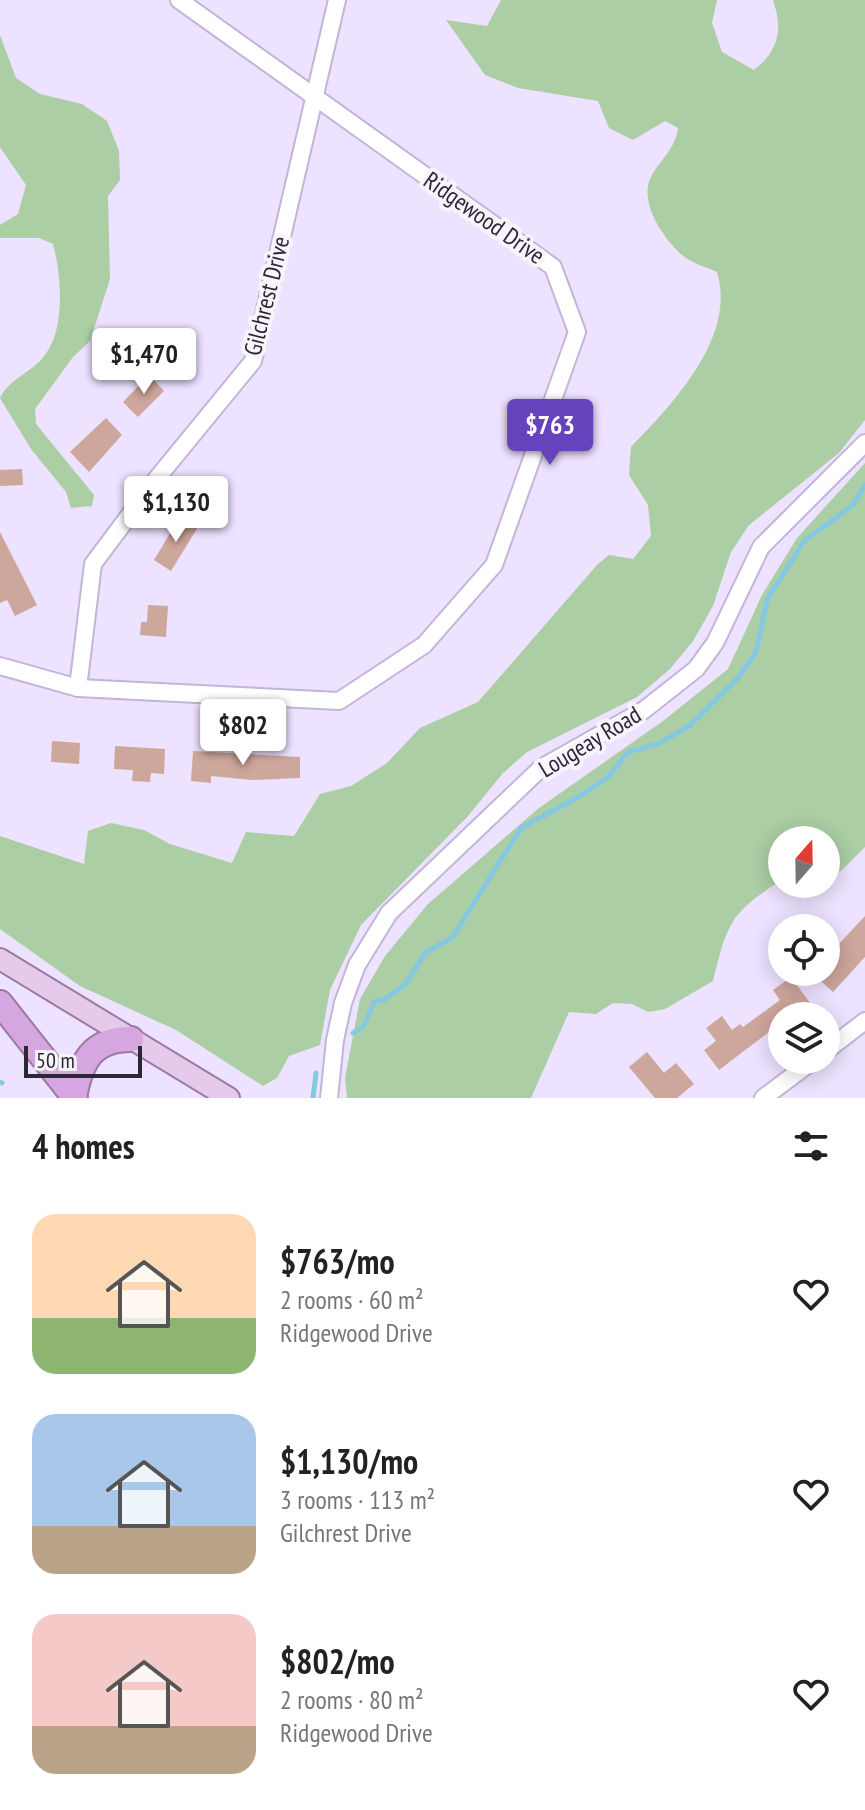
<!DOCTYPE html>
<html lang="en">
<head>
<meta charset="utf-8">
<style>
	:root { --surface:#fff; --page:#f2f2f2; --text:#222; --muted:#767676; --accent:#6443bc }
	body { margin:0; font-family:"PT Sans Narrow",sans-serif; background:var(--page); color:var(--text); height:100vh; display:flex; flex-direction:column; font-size:30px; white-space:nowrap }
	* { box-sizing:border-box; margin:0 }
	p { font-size:26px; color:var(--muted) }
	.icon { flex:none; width:44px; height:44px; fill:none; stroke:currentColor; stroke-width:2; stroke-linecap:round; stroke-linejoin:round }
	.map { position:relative; height:1098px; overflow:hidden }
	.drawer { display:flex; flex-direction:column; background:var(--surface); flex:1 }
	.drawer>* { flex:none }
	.needle { width:52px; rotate:20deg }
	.tools { position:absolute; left:768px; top:826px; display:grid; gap:16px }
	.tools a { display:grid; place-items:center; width:72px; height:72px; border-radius:50%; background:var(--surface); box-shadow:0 4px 20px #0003; font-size:40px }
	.scale { position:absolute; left:24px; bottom:20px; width:118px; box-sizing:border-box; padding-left:8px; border:4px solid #2d2735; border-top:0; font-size:22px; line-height:28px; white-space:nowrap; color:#2d2735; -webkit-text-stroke:6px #f7f4fb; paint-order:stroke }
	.price { position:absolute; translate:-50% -68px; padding:0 18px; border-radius:8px; background:#fff; color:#222; font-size:26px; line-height:52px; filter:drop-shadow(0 2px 4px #0008) }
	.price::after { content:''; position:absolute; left:50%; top:48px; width:24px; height:18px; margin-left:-12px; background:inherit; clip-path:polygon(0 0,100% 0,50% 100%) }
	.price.selected { background:var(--accent); color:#fff }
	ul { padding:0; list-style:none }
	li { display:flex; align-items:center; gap:24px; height:200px; padding:0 32px }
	li span { display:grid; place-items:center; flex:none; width:224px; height:160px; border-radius:24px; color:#555 }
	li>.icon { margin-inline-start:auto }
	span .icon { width:96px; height:96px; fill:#fffc; stroke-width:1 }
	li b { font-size:34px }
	h2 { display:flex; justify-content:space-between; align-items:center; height:96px; padding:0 32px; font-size:34px }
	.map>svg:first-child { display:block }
	.green { fill:#abcea4 }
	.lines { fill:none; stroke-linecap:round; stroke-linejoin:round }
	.stream { stroke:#85c8e2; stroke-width:5 }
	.building { fill:#cda69c }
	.minor-casing { stroke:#c3b5d7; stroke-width:20 }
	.major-casing { stroke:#9a7aa4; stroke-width:24 }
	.highway-casing { stroke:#9a7aa4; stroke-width:28 }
	.minor { stroke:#fff; stroke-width:16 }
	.major { stroke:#e6caec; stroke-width:20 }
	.highway { stroke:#d5a6df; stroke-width:24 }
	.labels { text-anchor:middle; stroke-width:8; stroke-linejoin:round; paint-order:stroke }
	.street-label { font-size:24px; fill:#2d2735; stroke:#f7f4fb }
</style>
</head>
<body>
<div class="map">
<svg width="865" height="1098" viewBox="0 0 865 1098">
	<rect width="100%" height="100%" fill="#ede2ff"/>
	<g class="green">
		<path d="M501 0H717L712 23 722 52 754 70C779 51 783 29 773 0H865V420L839 453 749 525 731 552 713 606 693 641 670 669 637 697 527 752 503 773 468 816 361 925 330 990 320 1045 289 1056 277 1078 263 1086 176 1030 80 986 0 929V836L84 864 88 831 111 823 144 830 170 844 232 863 246 832 294 836 320 794 351 786 387 763 420 728 478 702 597 565 609 555 633 559 651 536 648 505 629 475 631 447C672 405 737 337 717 272 706 267 691 263 682 255 664 239 638 202 651 177 661 158 675 150 678 128L665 121 633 140 609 128 598 101 518 88 485 75 446 20 487 26Z"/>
		<path d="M0 35 16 78 40 94 82 104 107 121 119 151 120 180 108 196 110 279 90 341 73 357 35 409 36 424 94 495 92 506 71 508 66 492 31 449 0 398C10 378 33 372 45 355 66 328 61 273 53 244L39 238H0V225L18 214 26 185 0 147Z"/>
		<path d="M865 463V847L841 871 826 872V840H782V880C730 912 727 924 713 981L665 1009 648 1012 632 1004 613 1003 596 1014 569 1012 531 1098H347L345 1078 360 999 385 956 428 904 539 808 663 721 728 669 762 595 797 538Z"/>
	</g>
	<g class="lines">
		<g class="stream">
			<polyline points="353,1033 363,1027 375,1001 384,1000 405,985 426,952 452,938 521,828 582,795 609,776 628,752 658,744 689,726 738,678 756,652 767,600 804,541 853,505 865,485"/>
			<polyline points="0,1082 2,1083"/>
			<polyline points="313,1098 316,1073"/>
		</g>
	</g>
	<g class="building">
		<polygon points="149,375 164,391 138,417 123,402"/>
		<polygon points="106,418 122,435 89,472 70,452"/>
		<polygon points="22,469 23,485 0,486 0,470"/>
		<polygon points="180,517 198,527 171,571 154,560"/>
		<polygon points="0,532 37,605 15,616 7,600 0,603"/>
		<polygon points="148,605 168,606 166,637 140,635 141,622 147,622"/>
		<polygon points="52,741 80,743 79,764 51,762"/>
		<polygon points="115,746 165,749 164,774 151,773 150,782 132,781 133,770 114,769"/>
		<polygon points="193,751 300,757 300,778 252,780 211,776 211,783 191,781"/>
		<polygon points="865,916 865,957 833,992 811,972 826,972 826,936 837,946"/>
		<polygon points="791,977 813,1007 800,1016 782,1016 782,1029 772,1036 769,1032 719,1070 704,1050 716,1041 706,1028 722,1016 732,1030 740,1024 743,1027 780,1000 773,990"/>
		<polygon points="647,1052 664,1073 676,1063 694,1084 677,1098 655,1098 629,1067"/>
	</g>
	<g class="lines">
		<g class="minor-casing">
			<g id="minor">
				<polyline points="0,666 78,688 339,701 424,645 494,565 577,332 553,267 179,0"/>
				<polyline points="78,688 93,564 158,477 253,361 337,0"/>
				<polyline points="826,1051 865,1021"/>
				<polyline points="329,1098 335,1040 343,1003 357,965 389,913 541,768 644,710 696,669 715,643 761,547 865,443"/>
				<polyline points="763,1098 814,1060"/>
			</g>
		</g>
		<g class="major-casing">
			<polyline id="major" points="0,959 229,1098"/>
		</g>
		<g class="highway-casing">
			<g id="highway">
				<polyline points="0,1003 75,1098"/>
				<path d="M74 1097C81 1061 92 1039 131 1039"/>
			</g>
		</g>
		<use href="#minor" class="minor"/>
		<use href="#major" class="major"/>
		<use href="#highway" class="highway"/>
	</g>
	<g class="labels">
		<g class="street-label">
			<text transform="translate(484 218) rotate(35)" y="8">Ridgewood Drive</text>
			<text transform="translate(267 296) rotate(-76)" y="8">Gilchrest Drive</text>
			<text transform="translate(590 742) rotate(-31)" y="8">Lougeay Road</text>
		</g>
	</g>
</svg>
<div class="tools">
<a><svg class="needle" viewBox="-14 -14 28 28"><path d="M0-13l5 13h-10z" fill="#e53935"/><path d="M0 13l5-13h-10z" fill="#767676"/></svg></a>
<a><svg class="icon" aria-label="locate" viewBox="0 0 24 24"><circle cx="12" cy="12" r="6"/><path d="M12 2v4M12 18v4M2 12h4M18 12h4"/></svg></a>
<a><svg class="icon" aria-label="layers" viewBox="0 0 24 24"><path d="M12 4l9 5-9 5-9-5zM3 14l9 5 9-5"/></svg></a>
</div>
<div class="scale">50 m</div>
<b class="price" style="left:144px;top:396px">$1,470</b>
<b class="price selected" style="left:550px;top:467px">$763</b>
<b class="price" style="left:176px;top:544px">$1,130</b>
<b class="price" style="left:243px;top:767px">$802</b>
</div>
<section class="drawer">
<h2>4 homes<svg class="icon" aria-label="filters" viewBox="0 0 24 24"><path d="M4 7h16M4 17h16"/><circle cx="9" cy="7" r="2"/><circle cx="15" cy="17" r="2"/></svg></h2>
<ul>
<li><span style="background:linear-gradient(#ffd9b3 65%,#8fb573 0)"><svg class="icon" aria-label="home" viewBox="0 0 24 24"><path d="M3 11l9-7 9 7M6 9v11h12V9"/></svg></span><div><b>$763/mo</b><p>2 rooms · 60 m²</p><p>Ridgewood Drive</p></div><svg class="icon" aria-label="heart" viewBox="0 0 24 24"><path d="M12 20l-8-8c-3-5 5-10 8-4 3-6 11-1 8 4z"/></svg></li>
<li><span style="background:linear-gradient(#a9c7e8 70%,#b9a48a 0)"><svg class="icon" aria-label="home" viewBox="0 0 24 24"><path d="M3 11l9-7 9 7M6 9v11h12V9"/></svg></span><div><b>$1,130/mo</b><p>3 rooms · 113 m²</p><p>Gilchrest Drive</p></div><svg class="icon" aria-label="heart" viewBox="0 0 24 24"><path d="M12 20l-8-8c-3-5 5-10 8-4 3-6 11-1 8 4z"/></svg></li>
<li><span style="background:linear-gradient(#f6c9c9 70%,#b9a48a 0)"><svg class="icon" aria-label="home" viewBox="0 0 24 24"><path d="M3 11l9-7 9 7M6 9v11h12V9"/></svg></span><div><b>$802/mo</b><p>2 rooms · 80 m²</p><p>Ridgewood Drive</p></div><svg class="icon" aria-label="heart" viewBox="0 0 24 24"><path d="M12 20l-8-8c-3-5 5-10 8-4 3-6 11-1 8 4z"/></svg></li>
</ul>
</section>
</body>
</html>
